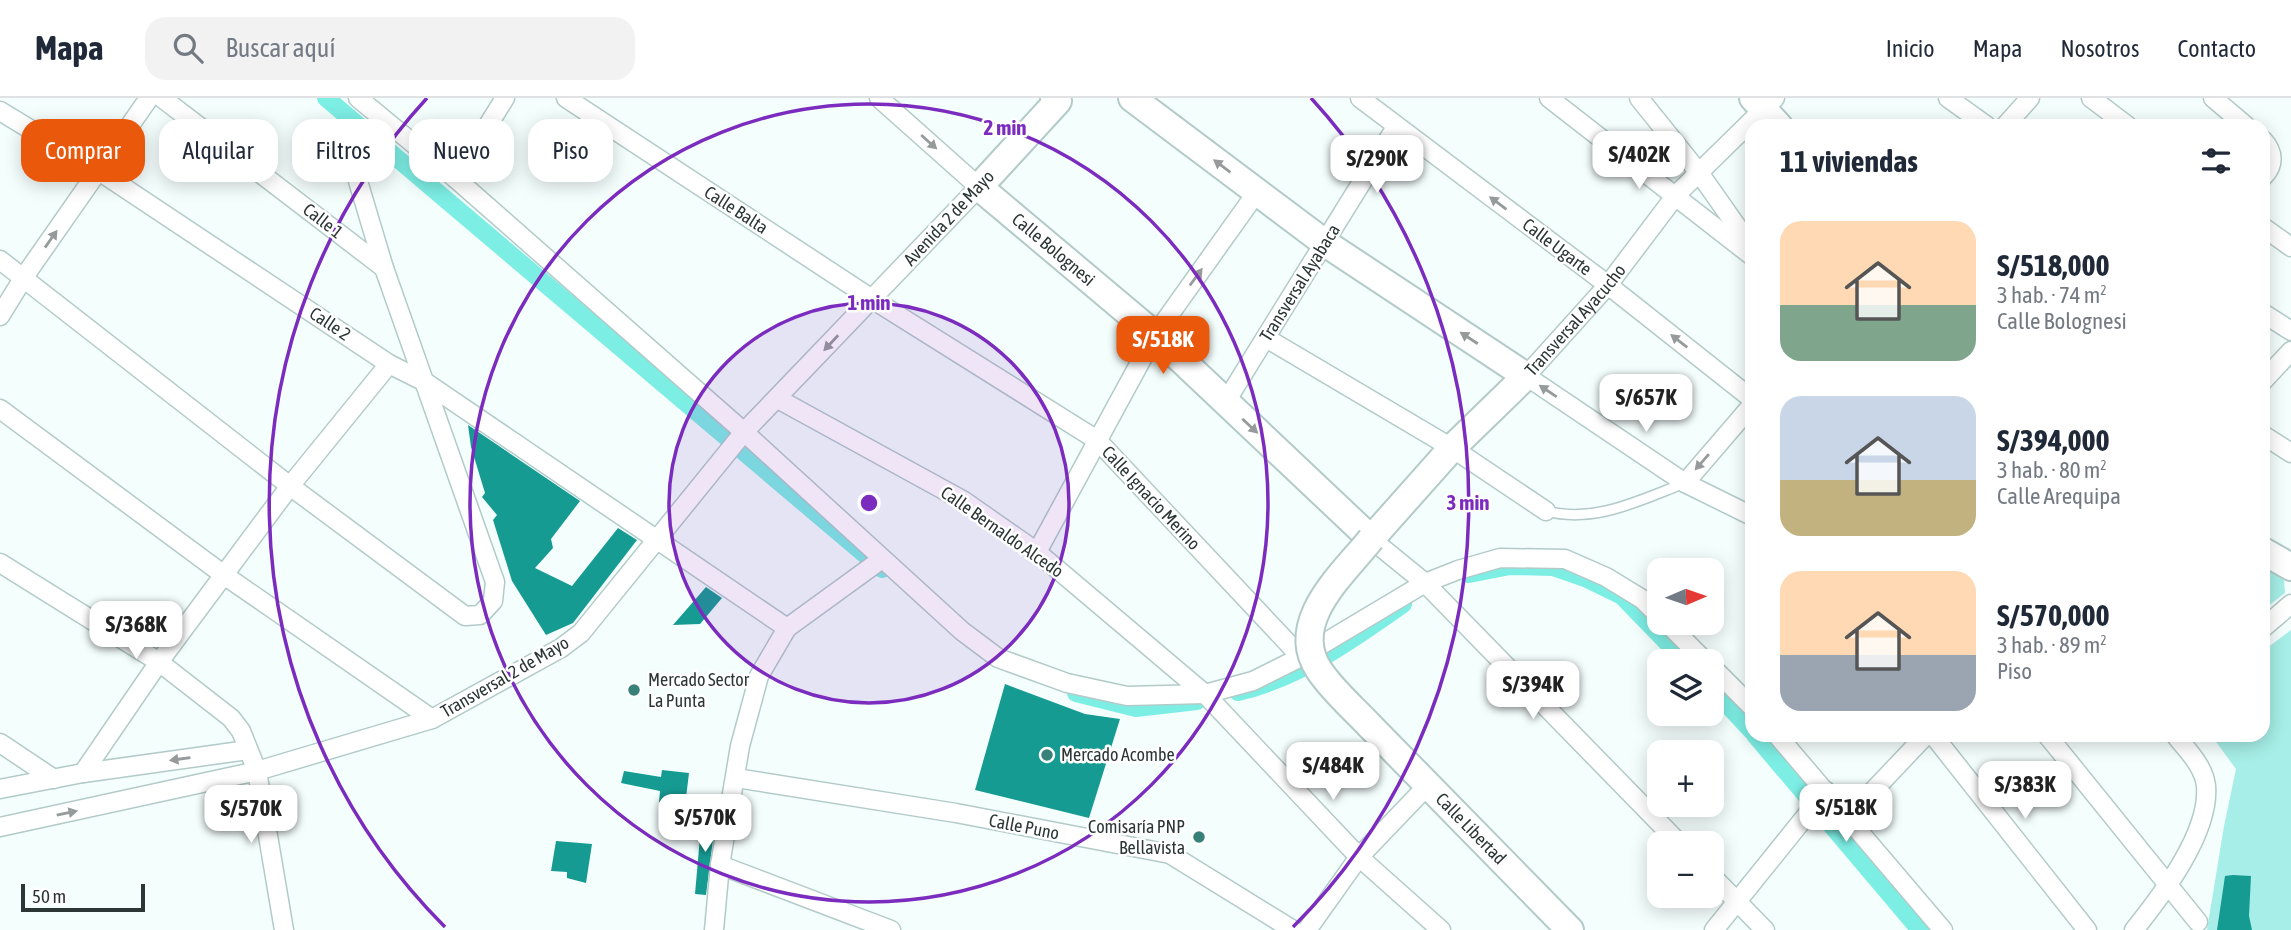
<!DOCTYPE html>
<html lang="es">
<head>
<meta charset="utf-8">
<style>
	:root { --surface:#fff; --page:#f2f2f3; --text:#1f2937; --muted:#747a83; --line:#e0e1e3; --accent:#ea580c }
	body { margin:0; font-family:"Asap Condensed",sans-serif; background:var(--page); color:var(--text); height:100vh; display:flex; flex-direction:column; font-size:26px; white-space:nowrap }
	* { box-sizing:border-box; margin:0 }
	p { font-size:23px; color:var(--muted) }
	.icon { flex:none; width:38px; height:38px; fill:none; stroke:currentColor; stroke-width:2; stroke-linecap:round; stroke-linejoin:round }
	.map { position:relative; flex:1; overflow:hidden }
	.drawer { position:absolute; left:1745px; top:21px; width:525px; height:623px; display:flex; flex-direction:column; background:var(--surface); border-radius:21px; box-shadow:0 4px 18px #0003 }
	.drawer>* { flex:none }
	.top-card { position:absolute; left:21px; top:21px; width:665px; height:63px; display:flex; gap:14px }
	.needle { width:46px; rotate:88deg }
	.fabs { position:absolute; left:1647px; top:460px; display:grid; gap:14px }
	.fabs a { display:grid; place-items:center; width:77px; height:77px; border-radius:14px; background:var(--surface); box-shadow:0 4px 18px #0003; font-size:35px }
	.scale { position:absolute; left:21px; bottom:18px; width:124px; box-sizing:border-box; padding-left:7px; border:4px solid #2c3635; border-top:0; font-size:19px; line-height:24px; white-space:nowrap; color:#2c3635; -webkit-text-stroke:5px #fff; paint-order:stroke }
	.price { position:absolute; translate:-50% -60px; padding:0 16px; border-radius:14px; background:#fff; color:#222; font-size:23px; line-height:46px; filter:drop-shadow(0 2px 4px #0008) }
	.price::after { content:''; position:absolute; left:50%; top:42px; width:21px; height:16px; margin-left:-10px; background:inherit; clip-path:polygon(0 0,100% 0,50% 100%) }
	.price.selected { background:var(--accent); color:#fff }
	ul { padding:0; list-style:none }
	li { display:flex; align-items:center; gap:21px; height:175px; padding:0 35px }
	li span { display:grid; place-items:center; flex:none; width:196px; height:140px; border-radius:21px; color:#555 }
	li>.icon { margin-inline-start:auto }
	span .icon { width:84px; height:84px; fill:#fffc; stroke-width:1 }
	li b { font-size:30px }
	h2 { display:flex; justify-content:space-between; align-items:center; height:84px; padding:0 35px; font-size:30px }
	.pill { padding:0 24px; border-radius:21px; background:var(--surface); box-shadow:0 4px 18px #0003; font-size:24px; line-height:63px }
	.pill.selected { background:var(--accent); color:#fff }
	header { display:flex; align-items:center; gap:42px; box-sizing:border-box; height:98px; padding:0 35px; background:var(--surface); border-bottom:2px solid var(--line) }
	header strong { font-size:33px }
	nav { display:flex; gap:38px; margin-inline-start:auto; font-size:24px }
	.search { width:490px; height:63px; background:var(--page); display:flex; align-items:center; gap:18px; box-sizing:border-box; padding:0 24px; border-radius:21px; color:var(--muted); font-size:26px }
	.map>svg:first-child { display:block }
	.green { fill:#a6eee7 }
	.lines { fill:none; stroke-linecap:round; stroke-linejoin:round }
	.canal { stroke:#7deee4; stroke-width:18 }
	.building { fill:#169b93 }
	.lane-casing { stroke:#b2cbc8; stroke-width:12 }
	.street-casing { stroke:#b2cbc8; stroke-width:21 }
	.secondary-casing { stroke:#b2cbc8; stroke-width:30 }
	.lane { stroke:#fff; stroke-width:9 }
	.street { stroke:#fff; stroke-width:18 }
	.secondary { stroke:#fff; stroke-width:26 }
	.secondary-bridge-casing { stroke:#b2cbc8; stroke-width:30; stroke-linecap:butt }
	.secondary-bridge { stroke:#fff; stroke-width:26 }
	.oneway { fill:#969a9a }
	.ring { fill:none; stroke:#7b2cbf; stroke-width:3.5 }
	.poi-dot { fill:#38807a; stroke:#fff; stroke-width:2.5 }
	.labels { text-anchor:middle; stroke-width:5; stroke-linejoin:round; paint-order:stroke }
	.street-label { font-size:18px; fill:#2c3635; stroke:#fff }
	.poi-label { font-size:18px; fill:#2c3635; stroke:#fff; text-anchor:start }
	.centre { fill:#7b2cbf; stroke:#fff; stroke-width:3.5 }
	.ring-label { font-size:21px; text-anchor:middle; font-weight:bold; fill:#7b2cbf; stroke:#fff; stroke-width:5; stroke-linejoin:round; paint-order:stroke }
</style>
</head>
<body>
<header>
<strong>Mapa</strong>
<div class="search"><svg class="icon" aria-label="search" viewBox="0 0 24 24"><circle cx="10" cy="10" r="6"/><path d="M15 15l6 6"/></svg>Buscar aquí</div>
<nav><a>Inicio</a><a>Mapa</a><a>Nosotros</a><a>Contacto</a></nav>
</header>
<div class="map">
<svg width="2291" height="832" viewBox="0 0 2291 832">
	<rect width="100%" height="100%" fill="#f4fefd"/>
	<g class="green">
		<polygon points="2263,468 2284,482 2285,495 2263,512"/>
		<polygon points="2291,532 2291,832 2207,832 2224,728 2236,671 2211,637 2263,637 2263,553"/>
	</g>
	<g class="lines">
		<g class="canal">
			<polyline points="326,0 882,471"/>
			<polyline points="1469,476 1510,468 1553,469 1585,480 1622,498 1686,564"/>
			<polyline points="1712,590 1752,633"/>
			<path d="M1238 594C1299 580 1352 542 1403 506"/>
			<polyline points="1076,595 1136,610 1197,603"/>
			<polyline points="1755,637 1920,832"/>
		</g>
	</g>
	<g class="building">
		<polygon points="468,327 580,403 551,441 553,450 535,470 572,488 618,430 637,442 573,525 546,537 512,483 493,422 497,417 482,399 485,395 471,349"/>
		<polygon points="706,489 722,500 700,526 673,527"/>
		<polygon points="1005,586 1085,616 1120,621 1089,720 975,692"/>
		<polygon points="662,672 689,675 685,708 659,704 660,693 621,685 624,673 661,679"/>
		<polygon points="702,716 714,717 713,726 715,726 706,797 695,796"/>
		<polygon points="556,743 592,746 586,785 567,780 567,774 551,773"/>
		<polygon points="2233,777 2251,778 2249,818 2252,832 2217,832 2225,778"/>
	</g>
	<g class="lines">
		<g class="lane-casing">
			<path id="lane" d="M1546 413C1595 426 1640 402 1685 385"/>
		</g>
		<g class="street-casing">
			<g id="street">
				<polyline points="162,0 384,170"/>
				<polyline points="358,0 455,80 744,334 962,533 998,560 1067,585 1127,598 1205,596 1253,583 1301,559 1425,485 1458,472 1500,460 1565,461 1606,479 1642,501 1659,518"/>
				<polyline points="566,0 872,201 1097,342 1301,559"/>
				<polyline points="1360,0 1608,187 1752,301"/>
				<polyline points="1549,0 1752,158"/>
				<polyline points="1639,0 1700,76 1752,150"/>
				<polyline points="1948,0 1987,28"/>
				<polyline points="2091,0 2128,28"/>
				<polyline points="2213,0 2246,28"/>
				<polyline points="0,13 99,73 389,266 425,284 787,530"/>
				<polyline points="2005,28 2030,0"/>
				<path d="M2263 42C2274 54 2275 67 2263 79"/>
				<polyline points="455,80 505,0"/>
				<polyline points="2263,129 2291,149"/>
				<polyline points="0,162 290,388 465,518 480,517 493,503 495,484 384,170 343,33"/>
				<polyline points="2263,215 2291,233"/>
				<polyline points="0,218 24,179 149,0"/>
				<polyline points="1266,240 1452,350 1546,413"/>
				<polyline points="2263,283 2291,253"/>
				<polyline points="778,301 964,403 1037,454 1205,596 1359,759 1441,832"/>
				<polyline points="1225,305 1396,29"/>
				<polyline points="0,311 224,477 432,621"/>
				<polyline points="2263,337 2291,355"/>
				<polyline points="1685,385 1752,307"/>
				<path id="s1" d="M1752 418 1685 385 1526 278 1608 187 1676 97 1775 0"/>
				<polyline points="1371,441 1425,485 1680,746"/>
				<polyline points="1037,454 1155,237 1257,94"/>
				<polyline points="0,465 159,564 231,620 241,633 257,673 284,832"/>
				<polyline points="1667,525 1706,564"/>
				<polyline points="2263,530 2291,506"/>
				<polyline points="1712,569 1752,609"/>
				<polyline points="1777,637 1943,832"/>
				<polyline points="1933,637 2087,832"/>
				<polyline points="2047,637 2198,824"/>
				<polyline points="0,645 54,681"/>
				<polyline points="83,675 159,564 290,388 389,266"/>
				<polyline points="736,680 956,715 1170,756 1293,832"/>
				<polyline points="0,691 83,675 248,652"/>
				<polyline points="1872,694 1926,637"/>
				<polyline points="0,729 257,673 432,621 561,550 581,535 744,334 979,89 879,0"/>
				<polyline points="720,767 891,832"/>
				<polyline points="1712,778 1765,832"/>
				<polyline points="714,832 720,767 740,648 759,578 787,530 882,461"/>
				<polyline points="1307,832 1359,759 1428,687"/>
				<polyline points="1714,832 1826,693"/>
				<path d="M2134 832C2162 797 2210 735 2206 688 2204 668 2187 652 2175 637"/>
			</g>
		</g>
		<g class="secondary-casing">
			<g id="secondary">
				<path id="s2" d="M1054 0 1058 3 979 89 1155 237 1371 441 1452 350 1526 278 1325 145 1132 0"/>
				<polyline points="1753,0 1779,28"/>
				<polyline points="2263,453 2291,469"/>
				<path id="s3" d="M1370 628 1570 832"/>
			</g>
		</g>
		<use href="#lane" class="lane"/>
		<use href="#street" class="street"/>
		<use href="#secondary" class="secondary"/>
		<g class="secondary-bridge-casing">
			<path id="secondary-bridge" d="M1370 628C1353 610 1332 592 1319 572 1287 524 1343 476 1371 441"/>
		</g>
		<use href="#secondary-bridge" class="secondary-bridge"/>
	</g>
	<defs><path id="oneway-solid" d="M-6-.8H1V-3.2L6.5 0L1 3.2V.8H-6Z" transform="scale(1.75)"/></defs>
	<g class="oneway">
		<use href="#oneway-solid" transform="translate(929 44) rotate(42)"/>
		<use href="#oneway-solid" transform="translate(1222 68) rotate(-143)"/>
		<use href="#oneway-solid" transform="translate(1498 105) rotate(-143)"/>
		<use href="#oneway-solid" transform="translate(51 141) rotate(-55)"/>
		<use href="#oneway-solid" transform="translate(1196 179) rotate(-54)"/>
		<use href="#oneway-solid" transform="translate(1469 240) rotate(-147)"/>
		<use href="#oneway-solid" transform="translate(1679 243) rotate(-142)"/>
		<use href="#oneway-solid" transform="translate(831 245) rotate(133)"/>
		<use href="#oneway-solid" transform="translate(1548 293) rotate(-146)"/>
		<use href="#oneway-solid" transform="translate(1250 328) rotate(43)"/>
		<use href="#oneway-solid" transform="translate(1702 364) rotate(131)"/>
		<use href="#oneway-solid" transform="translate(180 661) rotate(172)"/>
		<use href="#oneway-solid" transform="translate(67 715) rotate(-12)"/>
	</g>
	<circle cx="869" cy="405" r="200" fill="#7b2cbf" fill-opacity=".12"/>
	<g class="ring">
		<circle cx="869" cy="405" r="200"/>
		<circle cx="869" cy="405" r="399"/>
		<path d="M445 829A599 599 0 0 1 427 0M1311 0A599 599 0 0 1 1293 829"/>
	</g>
	<g class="poi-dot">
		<circle cx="634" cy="592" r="7"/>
		<circle cx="1047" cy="657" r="7"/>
		<circle cx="1199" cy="739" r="7"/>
	</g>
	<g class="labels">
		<g class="street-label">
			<text transform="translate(736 112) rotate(33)" y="6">Calle Balta</text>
			<text transform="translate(949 120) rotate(-47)" y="6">Avenida 2 de Mayo</text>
			<text transform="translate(323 123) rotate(38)" y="6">Calle 1</text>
			<text transform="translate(1557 149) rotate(37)" y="6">Calle Ugarte</text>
			<text dy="6" stroke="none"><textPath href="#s2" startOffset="219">Calle Bolognesi</textPath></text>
			<text transform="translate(1300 185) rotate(-58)" y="6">Transversal Ayabaca</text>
			<text dy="6" stroke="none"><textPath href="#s1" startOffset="341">Transversal Ayacucho</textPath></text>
			<text transform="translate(330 226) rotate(34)" y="6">Calle 2</text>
			<text transform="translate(1151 400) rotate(47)" y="6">Calle Ignacio Merino</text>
			<text transform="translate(1002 434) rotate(35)" y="6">Calle Bernaldo Alcedo</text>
			<text transform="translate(505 579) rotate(-30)" y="6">Transversal 2 de Mayo</text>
			<text transform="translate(1024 729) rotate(11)" y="6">Calle Puno</text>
			<text dy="6" stroke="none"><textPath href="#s3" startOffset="144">Calle Libertad</textPath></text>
		</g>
		<g class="poi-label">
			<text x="648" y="588">Mercado Sector<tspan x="648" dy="21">La Punta</tspan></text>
			<text x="1061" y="663">Mercado Acombe</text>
			<text x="1185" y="735" text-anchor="end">Comisaría PNP<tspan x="1185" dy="21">Bellavista</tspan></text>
		</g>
	</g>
	<circle cx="869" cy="405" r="10" class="centre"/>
	<g class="ring-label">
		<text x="1005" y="37">2 min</text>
		<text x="869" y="212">1 min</text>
		<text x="1468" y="412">3 min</text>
	</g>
</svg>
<div class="fabs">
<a><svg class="needle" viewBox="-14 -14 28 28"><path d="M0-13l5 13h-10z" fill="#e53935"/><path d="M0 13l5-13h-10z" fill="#747a83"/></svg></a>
<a><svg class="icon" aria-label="layers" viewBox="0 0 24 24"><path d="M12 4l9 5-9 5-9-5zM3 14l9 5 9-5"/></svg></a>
<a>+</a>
<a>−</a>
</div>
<div class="scale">50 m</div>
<b class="price" style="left:1639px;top:93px">S/402K</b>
<b class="price" style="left:1377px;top:97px">S/290K</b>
<b class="price selected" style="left:1163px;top:278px">S/518K</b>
<b class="price" style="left:1646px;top:336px">S/657K</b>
<b class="price" style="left:136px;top:563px">S/368K</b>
<b class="price" style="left:1533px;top:623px">S/394K</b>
<b class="price" style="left:1333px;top:704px">S/484K</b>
<b class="price" style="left:2025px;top:723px">S/383K</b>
<b class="price" style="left:1846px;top:746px">S/518K</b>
<b class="price" style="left:251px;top:747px">S/570K</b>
<b class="price" style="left:705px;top:756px">S/570K</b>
<div class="top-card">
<a class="pill selected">Comprar</a>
<a class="pill">Alquilar</a>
<a class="pill">Filtros</a>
<a class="pill">Nuevo</a>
<a class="pill">Piso</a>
</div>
<section class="drawer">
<h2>11 viviendas<svg class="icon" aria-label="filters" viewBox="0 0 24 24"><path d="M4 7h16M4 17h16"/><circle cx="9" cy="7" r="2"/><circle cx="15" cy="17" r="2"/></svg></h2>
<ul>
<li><span style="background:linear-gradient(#ffd9b3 60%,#7fa58c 0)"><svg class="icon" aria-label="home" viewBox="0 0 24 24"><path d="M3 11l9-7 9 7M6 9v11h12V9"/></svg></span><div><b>S/518,000</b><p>3 hab. · 74 m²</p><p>Calle Bolognesi</p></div></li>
<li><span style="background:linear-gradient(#c9d6e8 60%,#c2b280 0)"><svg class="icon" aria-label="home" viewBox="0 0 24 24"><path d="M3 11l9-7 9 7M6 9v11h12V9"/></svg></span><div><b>S/394,000</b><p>3 hab. · 80 m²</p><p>Calle Arequipa</p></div></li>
<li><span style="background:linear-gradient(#ffd9b3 60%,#9aa5b1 0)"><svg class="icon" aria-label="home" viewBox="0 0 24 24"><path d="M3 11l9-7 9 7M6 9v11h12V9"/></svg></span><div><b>S/570,000</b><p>3 hab. · 89 m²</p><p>Piso</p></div></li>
</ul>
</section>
</div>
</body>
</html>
